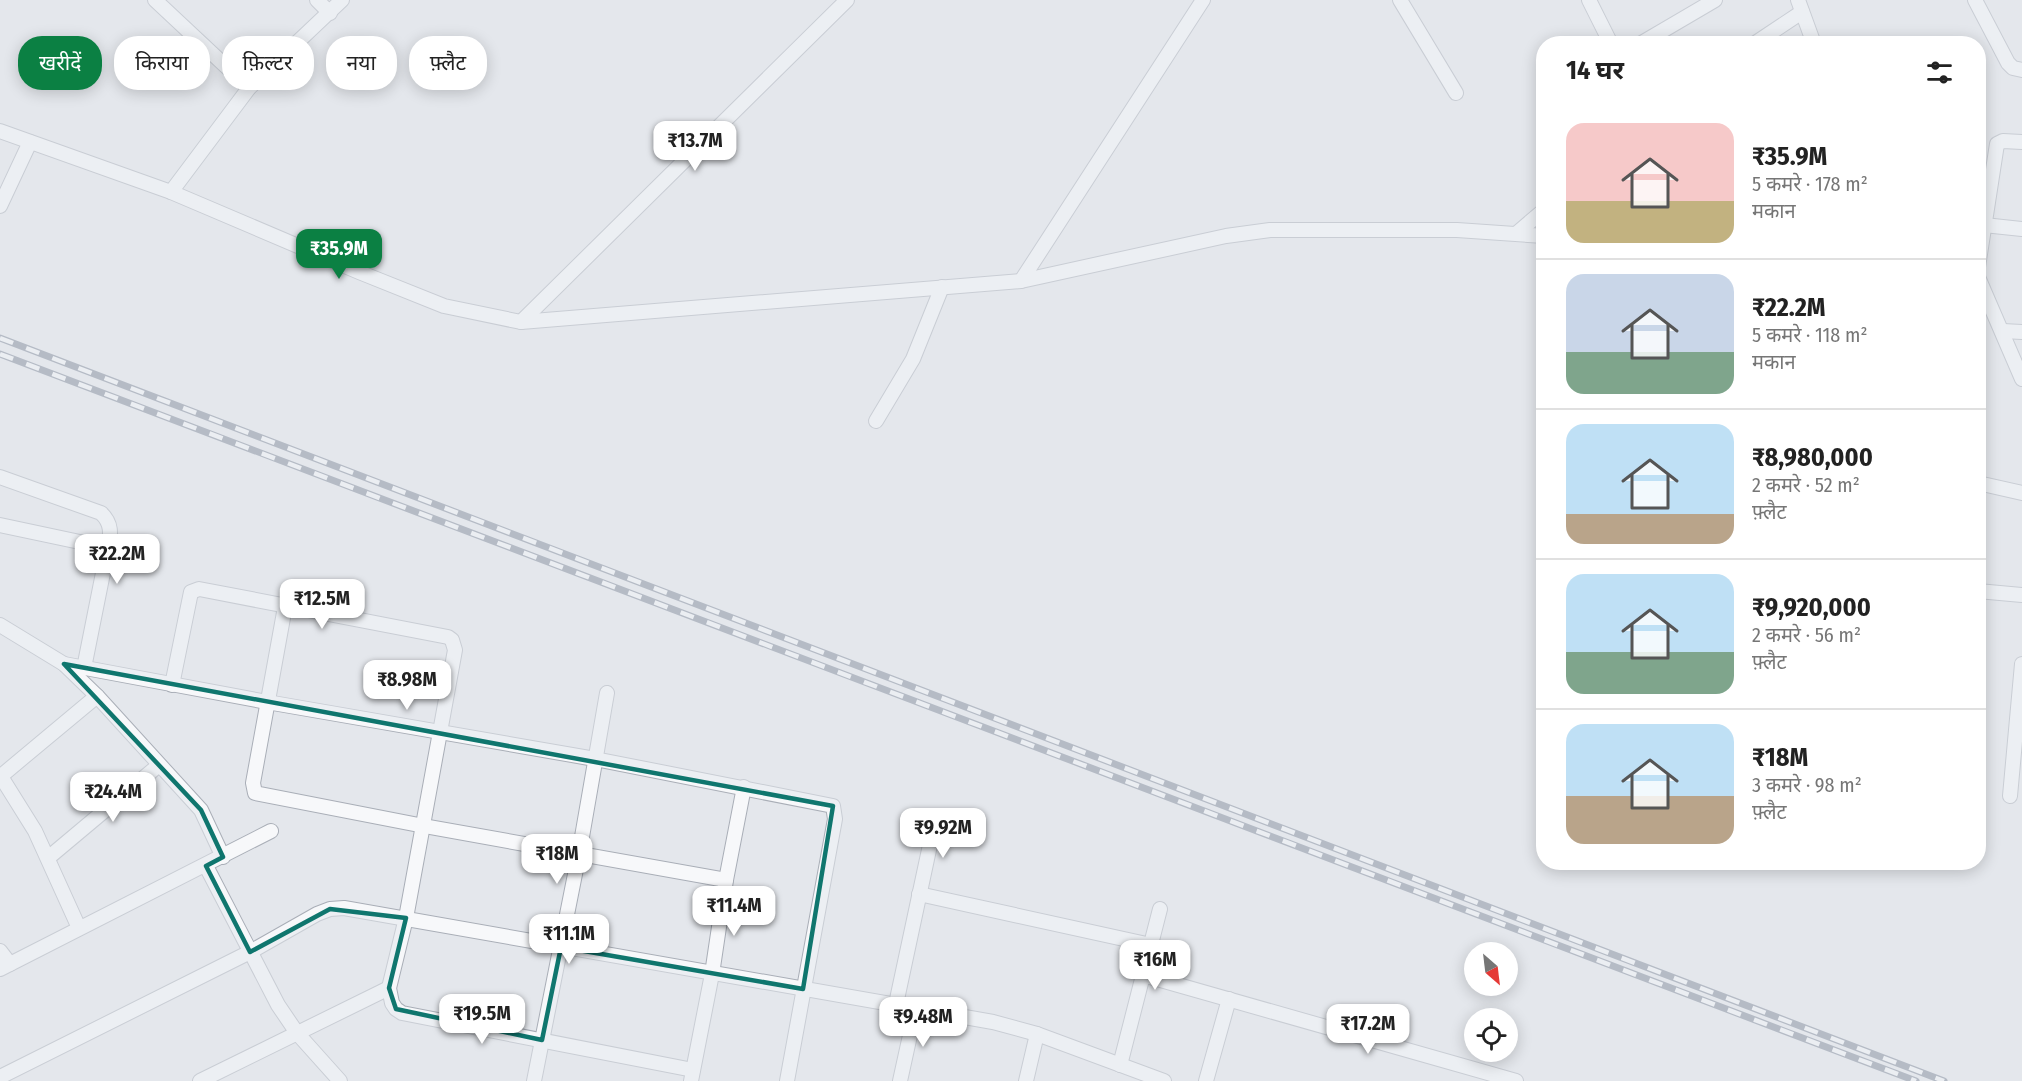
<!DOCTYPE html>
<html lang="hi">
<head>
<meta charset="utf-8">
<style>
	:root { --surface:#fff; --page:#f2f2f2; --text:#222; --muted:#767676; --line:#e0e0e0; --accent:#0b8043 }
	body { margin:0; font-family:"Fira Sans Condensed","Noto Sans Devanagari",sans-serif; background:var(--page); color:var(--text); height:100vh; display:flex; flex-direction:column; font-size:22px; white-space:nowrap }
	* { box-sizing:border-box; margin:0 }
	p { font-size:20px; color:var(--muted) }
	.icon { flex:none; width:33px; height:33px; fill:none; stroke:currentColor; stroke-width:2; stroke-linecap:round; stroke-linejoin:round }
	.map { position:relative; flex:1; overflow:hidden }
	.sheet { position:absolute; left:1536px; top:36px; width:450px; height:834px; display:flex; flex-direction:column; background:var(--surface); border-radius:24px; box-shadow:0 3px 15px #0003 }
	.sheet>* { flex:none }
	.banner { position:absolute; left:18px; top:36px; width:570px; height:54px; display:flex; gap:12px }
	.needle { width:39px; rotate:152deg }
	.tools { position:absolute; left:1464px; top:942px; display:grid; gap:12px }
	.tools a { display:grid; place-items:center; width:54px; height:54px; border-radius:50%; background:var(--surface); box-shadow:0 3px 15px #0003; font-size:30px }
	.price { position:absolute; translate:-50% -51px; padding:0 14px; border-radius:12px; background:#fff; color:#222; font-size:20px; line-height:39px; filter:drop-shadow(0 2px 3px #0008) }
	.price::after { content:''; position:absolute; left:50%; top:36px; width:18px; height:14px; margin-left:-9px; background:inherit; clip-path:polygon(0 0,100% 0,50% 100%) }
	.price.active { background:var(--accent); color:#fff }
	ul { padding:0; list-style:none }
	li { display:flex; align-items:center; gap:18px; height:150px; padding:0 30px }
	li+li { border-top:2px solid var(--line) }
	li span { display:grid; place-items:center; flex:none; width:168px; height:120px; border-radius:18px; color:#555 }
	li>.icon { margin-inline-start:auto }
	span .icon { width:72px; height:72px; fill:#fffc; stroke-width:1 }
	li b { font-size:26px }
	h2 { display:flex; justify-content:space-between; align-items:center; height:72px; padding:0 30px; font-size:26px }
	.chip { padding:0 21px; border-radius:24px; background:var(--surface); box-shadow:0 3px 15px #0003; font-size:21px; line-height:54px }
	.chip.active { background:var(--accent); color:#fff }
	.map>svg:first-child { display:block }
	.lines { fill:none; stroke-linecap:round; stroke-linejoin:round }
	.street-casing { stroke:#a9aeb7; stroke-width:16 }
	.street { stroke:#f7f8fa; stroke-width:14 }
	.rail-casing { stroke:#7d8696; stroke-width:7 }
	.rail { stroke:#f4f6f9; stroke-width:4.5; stroke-dasharray:14; stroke-linecap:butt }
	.marked { fill:none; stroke:#0f766e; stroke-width:4.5; stroke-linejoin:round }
</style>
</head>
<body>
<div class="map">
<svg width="2022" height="1081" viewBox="0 0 2022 1081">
	<rect width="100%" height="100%" fill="#e4e7ec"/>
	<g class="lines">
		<g class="street-casing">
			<g id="street">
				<polyline points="155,0 249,88"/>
				<polyline points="317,0 330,13"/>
				<polyline points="1400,0 1456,93"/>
				<polyline points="1589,0 1611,44"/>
				<polyline points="1798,0 1814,44"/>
				<polyline points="1975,0 2008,63 2013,68 2022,70"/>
				<polyline points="1640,44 1715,0"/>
				<polyline points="1754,44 1802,12"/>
				<polyline points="0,131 171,192 359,272 444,306 521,322 1021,281 1226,236 1270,230 1457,230 1544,236"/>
				<polyline points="171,192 249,88 342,0"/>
				<polyline points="0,206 30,142"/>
				<polyline points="1984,225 2022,229"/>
				<polyline points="1517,233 1544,210"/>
				<polyline points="1978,267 1997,144 2003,141 2022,142"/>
				<polyline points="1978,277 2022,379"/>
				<polyline points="1021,281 1203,0"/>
				<polyline points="521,322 847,0"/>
				<polyline points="2003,331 2022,332"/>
				<polyline points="876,421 913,359 942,287"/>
				<path d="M0 477 101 513C112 523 111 534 108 548L84 668"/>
				<polyline points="1978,483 2022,493"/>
				<polyline points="0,525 108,548"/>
				<polyline points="1978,591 2022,595"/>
				<polyline points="285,607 253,783 255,793 424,826 726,880"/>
				<polyline points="0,625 64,664 97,696 201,810 223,857"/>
				<polyline points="64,664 267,702 595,759 833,806 835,819 787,1081"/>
				<polyline points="172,685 191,592 199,589 448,637 452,640 455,650 406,918 389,988 392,1003 396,1009 402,1013 693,1070"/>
				<polyline points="0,775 35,831 79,928"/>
				<polyline points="1,776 97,696"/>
				<polyline points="2010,796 2022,664"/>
				<polyline points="48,858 159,765"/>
				<polyline points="206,866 278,1005 297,1033 340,1081"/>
				<polyline points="919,894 1151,945"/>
				<polyline points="0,951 10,964"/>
				<polyline points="0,969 271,831"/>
				<polyline points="1143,975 1516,1081"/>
				<polyline points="896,1004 936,817"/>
				<polyline points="1120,1065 1160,909"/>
				<polyline points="0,1077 250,952 317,914 330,909 344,908 993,1022 1037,1034 1164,1081"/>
				<polyline points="200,1081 389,988"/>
				<polyline points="534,1081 579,854 607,693"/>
				<polyline points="691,1081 712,974 726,880 744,787"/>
				<polyline points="900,1081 916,1008"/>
				<polyline points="1026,1081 1037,1034"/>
				<polyline points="1206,1081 1229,999"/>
			</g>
		</g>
		<use href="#street" class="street"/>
		<g class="rail-casing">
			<g id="rail">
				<polyline points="0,338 1944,1081"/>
				<polyline points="0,354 1916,1081"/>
			</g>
		</g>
		<use href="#rail" class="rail"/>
	</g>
	<path d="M0 0H2022V1081H0ZM64 664 833 806 803 989 561 947 542 1040 396 1009 389 988 406 918 330 909 250 952 206 866 223 857 201 810Z" fill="#e4e7ec" fill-opacity=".55" fill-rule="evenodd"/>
	<path class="marked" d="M64 664 833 806 803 989 561 947 542 1040 396 1009 389 988 406 918 330 909 250 952 206 866 223 857 201 810Z"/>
</svg>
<div class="tools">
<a><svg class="needle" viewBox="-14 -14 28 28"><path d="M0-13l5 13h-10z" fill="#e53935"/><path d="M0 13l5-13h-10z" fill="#767676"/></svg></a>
<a><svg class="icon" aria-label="locate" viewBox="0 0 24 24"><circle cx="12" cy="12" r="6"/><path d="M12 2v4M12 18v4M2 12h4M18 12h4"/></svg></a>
</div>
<b class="price" style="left:695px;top:172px">₹13.7M</b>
<b class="price active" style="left:339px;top:280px">₹35.9M</b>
<b class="price" style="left:117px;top:585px">₹22.2M</b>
<b class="price" style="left:322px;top:630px">₹12.5M</b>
<b class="price" style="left:407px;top:711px">₹8.98M</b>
<b class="price" style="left:113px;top:823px">₹24.4M</b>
<b class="price" style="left:943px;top:859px">₹9.92M</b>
<b class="price" style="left:557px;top:885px">₹18M</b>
<b class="price" style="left:734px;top:937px">₹11.4M</b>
<b class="price" style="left:569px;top:965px">₹11.1M</b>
<b class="price" style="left:1155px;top:991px">₹16M</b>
<b class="price" style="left:482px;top:1045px">₹19.5M</b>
<b class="price" style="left:923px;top:1048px">₹9.48M</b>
<b class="price" style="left:1368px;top:1055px">₹17.2M</b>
<div class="banner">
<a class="chip active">खरीदें</a>
<a class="chip">किराया</a>
<a class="chip">फ़िल्टर</a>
<a class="chip">नया</a>
<a class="chip">फ़्लैट</a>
</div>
<section class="sheet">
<h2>14 घर<svg class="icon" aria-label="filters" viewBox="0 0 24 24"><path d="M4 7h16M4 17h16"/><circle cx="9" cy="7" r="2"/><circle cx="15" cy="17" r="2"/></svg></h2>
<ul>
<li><span style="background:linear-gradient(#f6c9c9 65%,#c2b280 0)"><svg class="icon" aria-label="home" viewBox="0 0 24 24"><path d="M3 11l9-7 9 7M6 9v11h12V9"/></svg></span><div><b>₹35.9M</b><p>5 कमरे · 178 m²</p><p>मकान</p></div></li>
<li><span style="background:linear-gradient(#c9d6e8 65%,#7fa58c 0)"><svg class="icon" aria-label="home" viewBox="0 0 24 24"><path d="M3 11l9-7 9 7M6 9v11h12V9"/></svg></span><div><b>₹22.2M</b><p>5 कमरे · 118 m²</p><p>मकान</p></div></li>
<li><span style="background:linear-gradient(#bfe0f5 75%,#b9a48a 0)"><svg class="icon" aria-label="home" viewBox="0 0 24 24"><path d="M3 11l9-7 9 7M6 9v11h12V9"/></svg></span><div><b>₹8,980,000</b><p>2 कमरे · 52 m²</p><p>फ़्लैट</p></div></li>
<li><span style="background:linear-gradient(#bfe0f5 65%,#7fa58c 0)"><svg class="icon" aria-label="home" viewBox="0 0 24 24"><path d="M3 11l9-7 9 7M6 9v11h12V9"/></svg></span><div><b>₹9,920,000</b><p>2 कमरे · 56 m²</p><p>फ़्लैट</p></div></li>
<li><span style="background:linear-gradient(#bfe0f5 60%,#b9a48a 0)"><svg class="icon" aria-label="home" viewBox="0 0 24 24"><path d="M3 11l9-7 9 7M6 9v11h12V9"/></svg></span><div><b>₹18M</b><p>3 कमरे · 98 m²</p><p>फ़्लैट</p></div></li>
</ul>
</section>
</div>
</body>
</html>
